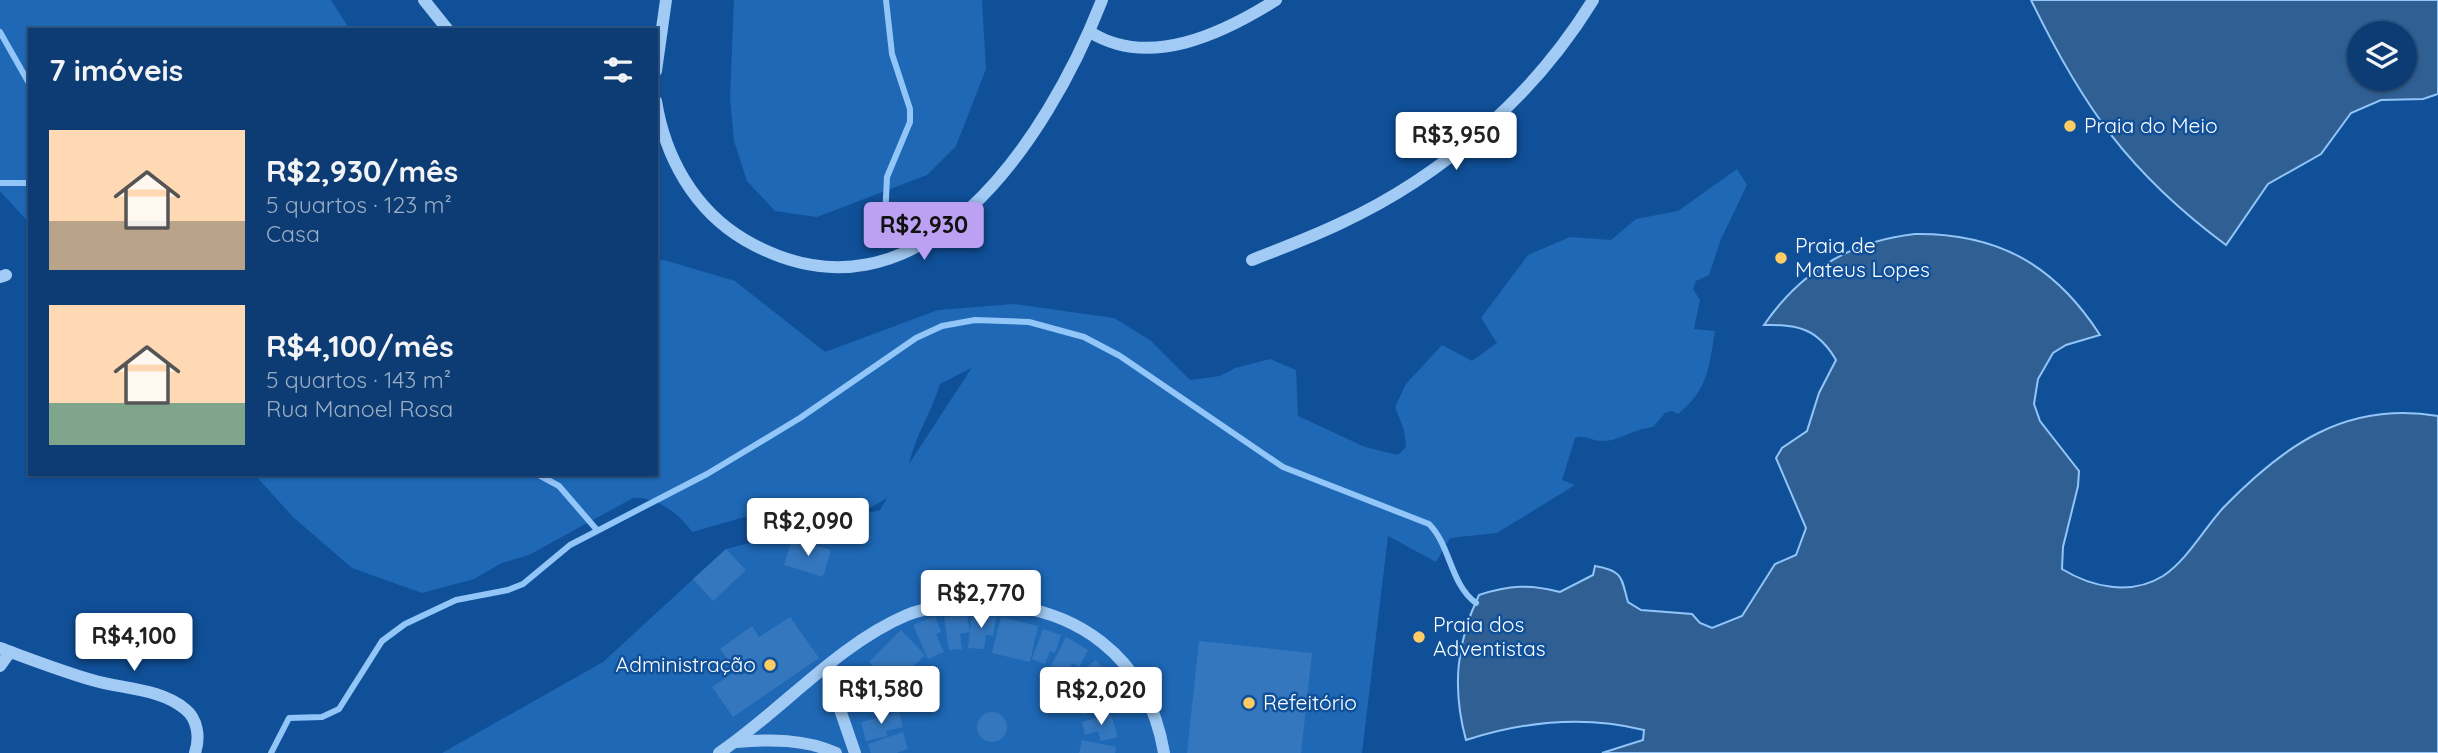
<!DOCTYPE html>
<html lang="pt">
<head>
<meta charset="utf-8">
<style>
	:root { --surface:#0c3c73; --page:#1a477b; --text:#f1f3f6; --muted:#9aadc4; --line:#2c5685; --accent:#bca0f2 }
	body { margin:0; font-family:Quicksand,sans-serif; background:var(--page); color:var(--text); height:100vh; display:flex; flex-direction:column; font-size:26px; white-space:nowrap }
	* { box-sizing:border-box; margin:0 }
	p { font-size:23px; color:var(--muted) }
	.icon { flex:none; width:38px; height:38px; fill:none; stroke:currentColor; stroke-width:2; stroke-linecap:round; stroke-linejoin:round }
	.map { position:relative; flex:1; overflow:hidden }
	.side { position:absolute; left:28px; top:28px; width:630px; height:448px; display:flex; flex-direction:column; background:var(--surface); border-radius:0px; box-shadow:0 2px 5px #0004,0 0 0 2px var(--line) }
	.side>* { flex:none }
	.controls { position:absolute; left:2347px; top:21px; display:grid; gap:14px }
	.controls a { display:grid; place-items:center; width:70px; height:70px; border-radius:50%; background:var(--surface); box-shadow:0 2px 5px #0004,0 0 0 2px var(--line); font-size:35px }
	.price { position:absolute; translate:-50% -60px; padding:0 16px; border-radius:7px; background:#fff; color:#222; font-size:23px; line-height:46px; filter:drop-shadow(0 2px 4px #0008) }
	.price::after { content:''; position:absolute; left:50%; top:42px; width:21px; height:16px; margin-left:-10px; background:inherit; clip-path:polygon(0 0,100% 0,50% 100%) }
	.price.current { background:var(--accent); color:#111 }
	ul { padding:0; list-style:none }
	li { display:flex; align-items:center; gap:21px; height:175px; padding:0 21px }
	li span { display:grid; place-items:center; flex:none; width:196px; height:140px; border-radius:0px; color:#555 }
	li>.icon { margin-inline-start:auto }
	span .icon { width:84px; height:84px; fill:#fffc; stroke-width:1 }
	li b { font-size:30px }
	h2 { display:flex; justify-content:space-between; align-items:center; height:84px; padding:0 21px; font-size:30px }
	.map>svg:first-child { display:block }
	.green { fill:#1e68b6; fill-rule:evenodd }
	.water { fill:#305f94; stroke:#92c5f8; stroke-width:2; fill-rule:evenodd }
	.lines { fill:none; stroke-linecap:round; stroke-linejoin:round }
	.stream { stroke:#92c5f8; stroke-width:6 }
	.building { fill:#3477bf }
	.minor { stroke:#a1caf4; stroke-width:12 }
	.poi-dot { fill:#ffcd64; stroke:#105099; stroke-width:2.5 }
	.labels { text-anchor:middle; stroke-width:5; stroke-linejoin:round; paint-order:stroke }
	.poi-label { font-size:21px; fill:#fff; stroke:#105099; text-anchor:start }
</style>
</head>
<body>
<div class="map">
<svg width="2438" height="753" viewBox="0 0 2438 753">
	<rect width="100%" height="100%" fill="#105099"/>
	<g class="green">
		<polygon points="0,0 331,0 350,30 30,30 30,224 0,191"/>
		<polygon points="734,0 982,0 986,69 956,146 927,175 817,217 775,211 747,181 734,141 730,98"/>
		<path d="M1737 169 1747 185 1721 239 1709 275 1696 281 1693 289 1700 300 1694 329 1715 331C1709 367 1708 390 1678 414L1672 411 1665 413 1653 427C1633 429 1619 441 1603 441 1593 442 1585 434 1575 438L1562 480 1575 485 1497 533 1450 538 1436 562 1388 536 1362 753H442L603 662 726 549 880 510 887 498 858 515 826 501 766 511 692 532C681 515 656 496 633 498L529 555 502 563 474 579 422 593 352 568 293 517 254 474H656V261L664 260 735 281 825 352 938 310 1014 304 1114 318 1150 340 1190 380 1220 376 1235 368 1270 359 1296 370 1298 416 1365 447 1398 455 1406 447 1404 430 1395 407 1406 384 1442 345 1472 361 1497 343 1481 318 1528 255 1570 237 1611 240 1636 219 1678 211ZM971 368V369L909 464C915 436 932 411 940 384Z"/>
	</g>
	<g class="water">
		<path d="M2031 0H2438V94L2423 99 2381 100 2351 113 2321 154 2268 184 2226 245C2129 173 2083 107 2031 0ZM2359 33H2404V79H2359Z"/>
		<path d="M1915 234C1998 233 2055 265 2100 335L2066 345 2053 353 2038 379 2034 404 2040 421 2079 471 2078 486 2063 547 2062 569C2091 587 2131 596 2163 576 2188 559 2203 530 2223 508 2284 445 2346 401 2438 416V753H1602L1643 740 1644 730C1584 715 1525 721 1466 740 1452 689 1456 643 1479 595 1509 585 1530 584 1560 592L1593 575 1595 566C1624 571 1621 578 1628 602L1641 610 1692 614 1700 623 1712 628 1742 616 1775 564 1796 555 1806 528 1776 458 1782 448 1807 431 1819 393 1836 360C1818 329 1798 324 1764 325 1801 271 1851 241 1915 234Z"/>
	</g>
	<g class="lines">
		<g class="stream">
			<polyline points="0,32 30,85"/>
			<polyline points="0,183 30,183"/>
			<polyline points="885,219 887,177 910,122 910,109 892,54 886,0"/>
			<polyline points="537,474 559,486 597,530"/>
			<path d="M271 753 289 718 322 717 339 709 382 641 405 624 456 600 508 590 523 584 570 545 707 474 800 418 916 338 942 326 975 320 1029 322 1084 337 1120 356 1283 467 1429 524C1451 546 1450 584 1476 603"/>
		</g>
	</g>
	<g class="building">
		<polygon points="792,539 831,550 823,577 784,565"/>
		<polygon points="726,549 746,570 713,601 693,579"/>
		<polygon points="967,614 970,632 960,634 962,649 949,650 944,617"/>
		<polygon points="972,614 996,617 993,636 986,635 984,649 968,648"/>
		<polygon points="935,616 941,632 936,634 944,652 928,659 913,625"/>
		<polygon points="790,617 819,658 733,717 712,687 736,671 720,649 752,626 759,637"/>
		<polygon points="1001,617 1038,626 1030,662 992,653"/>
		<polygon points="1043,629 1061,635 1055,653 1050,651 1045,664 1032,659"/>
		<polygon points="901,630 925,655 893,686 869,662"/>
		<polygon points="1066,637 1088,650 1079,667 1072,663 1066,676 1050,668"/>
		<polygon points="1199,641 1312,653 1301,753 1187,753"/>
		<polygon points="1096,660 1110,678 1075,698 1064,682"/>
		<polygon points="1106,689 1114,708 1098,715 1097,709 1082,715 1077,702"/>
		<polygon points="899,712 903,727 886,731 887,736 866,741 861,722"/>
		<circle cx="992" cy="727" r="15"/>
		<polygon points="1111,714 1118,737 1101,741 1098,731 1085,735 1082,722"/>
		<polygon points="903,732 908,749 897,753 871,753 868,744"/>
		<polygon points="1082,740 1116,747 1115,753 1079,753"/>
	</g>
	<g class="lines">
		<g class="minor">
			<polyline points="424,0 448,30"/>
			<path d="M1090 32C1149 69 1222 34 1276 0"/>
			<polyline points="656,71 666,0"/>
			<path d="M656 101C665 157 694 210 745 240 919 341 1048 138 1102 0"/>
			<path d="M1252 260C1282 248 1312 237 1341 223 1443 176 1534 96 1593 0"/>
			<polyline points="0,277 6,275"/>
			<path d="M0 648C30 659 61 671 92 680 121 689 160 688 185 709 198 719 200 738 195 753"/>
			<polyline points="0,666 10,652"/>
			<polyline points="826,669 855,753"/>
			<path d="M736 742C770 739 805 739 836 753"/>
			<path d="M719 753C781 711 838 644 907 615 928 606 958 605 980 604 1076 604 1148 657 1164 753"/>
		</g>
	</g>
	<g class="poi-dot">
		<circle cx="2070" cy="126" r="7"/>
		<circle cx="1781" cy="258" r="7"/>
		<circle cx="1419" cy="637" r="7"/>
		<circle cx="770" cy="665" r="7"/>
		<circle cx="1249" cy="703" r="7"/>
	</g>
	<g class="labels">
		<g class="poi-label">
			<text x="2084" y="133">Praia do Meio</text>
			<text x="1795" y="253">Praia de<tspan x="1795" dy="24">Mateus Lopes</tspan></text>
			<text x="1433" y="632">Praia dos<tspan x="1433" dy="24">Adventistas</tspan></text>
			<text x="756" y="672" text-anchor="end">Administração</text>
			<text x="1263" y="710">Refeitório</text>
		</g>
	</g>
</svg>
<div class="controls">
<a><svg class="icon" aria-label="layers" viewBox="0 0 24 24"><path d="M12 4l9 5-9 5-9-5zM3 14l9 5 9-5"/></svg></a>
</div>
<b class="price" style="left:1456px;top:172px">R$3,950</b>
<b class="price current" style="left:924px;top:262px">R$2,930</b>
<b class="price" style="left:808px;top:558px">R$2,090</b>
<b class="price" style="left:981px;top:630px">R$2,770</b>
<b class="price" style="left:134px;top:673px">R$4,100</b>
<b class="price" style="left:881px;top:726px">R$1,580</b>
<b class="price" style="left:1101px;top:727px">R$2,020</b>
<section class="side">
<h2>7 imóveis<svg class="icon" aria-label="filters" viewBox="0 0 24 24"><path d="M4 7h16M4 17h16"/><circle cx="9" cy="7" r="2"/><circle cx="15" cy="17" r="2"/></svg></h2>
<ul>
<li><span style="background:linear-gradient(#ffd9b3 65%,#b9a48a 0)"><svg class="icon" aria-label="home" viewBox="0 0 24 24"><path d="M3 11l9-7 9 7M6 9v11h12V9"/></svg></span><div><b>R$2,930/mês</b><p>5 quartos · 123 m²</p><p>Casa</p></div></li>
<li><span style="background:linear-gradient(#ffd9b3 70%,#7fa58c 0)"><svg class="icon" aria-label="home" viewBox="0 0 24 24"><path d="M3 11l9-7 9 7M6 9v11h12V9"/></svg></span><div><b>R$4,100/mês</b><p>5 quartos · 143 m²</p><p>Rua Manoel Rosa</p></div></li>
</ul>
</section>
</div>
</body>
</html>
